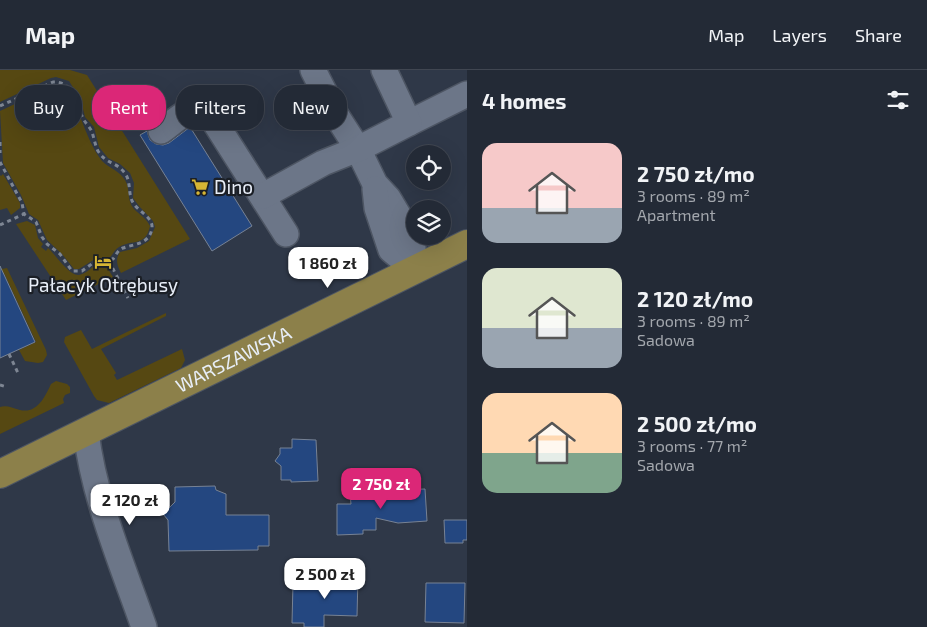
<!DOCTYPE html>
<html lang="en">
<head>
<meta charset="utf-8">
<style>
	:root { --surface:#232a36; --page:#2b323e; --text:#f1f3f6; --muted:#a3a7ad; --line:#404651; --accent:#db2777 }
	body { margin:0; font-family:"Exo 2",sans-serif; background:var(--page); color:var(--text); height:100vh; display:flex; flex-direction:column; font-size:19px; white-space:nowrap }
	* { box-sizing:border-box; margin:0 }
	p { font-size:16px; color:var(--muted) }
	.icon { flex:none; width:28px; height:28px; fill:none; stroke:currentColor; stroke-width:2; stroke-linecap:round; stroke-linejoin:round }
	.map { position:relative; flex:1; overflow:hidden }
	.panel { display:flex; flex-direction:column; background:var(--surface); width:460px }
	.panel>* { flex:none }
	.guide { position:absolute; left:15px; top:15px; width:376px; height:45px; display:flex; gap:10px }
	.buttons { position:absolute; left:406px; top:75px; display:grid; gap:10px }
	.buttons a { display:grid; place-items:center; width:45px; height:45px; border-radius:50%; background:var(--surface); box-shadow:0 5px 20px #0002,0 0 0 1px var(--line); font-size:25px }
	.price { position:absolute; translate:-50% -42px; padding:0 11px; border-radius:10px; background:#fff; color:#222; font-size:16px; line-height:32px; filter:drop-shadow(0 1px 2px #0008) }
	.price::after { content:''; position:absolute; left:50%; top:30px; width:15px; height:11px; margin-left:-8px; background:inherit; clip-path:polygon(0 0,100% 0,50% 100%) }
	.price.current { background:var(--accent); color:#fff }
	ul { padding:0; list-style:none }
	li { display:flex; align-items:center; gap:15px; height:125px; padding:0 15px }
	li span { display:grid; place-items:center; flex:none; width:140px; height:100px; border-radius:15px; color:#555 }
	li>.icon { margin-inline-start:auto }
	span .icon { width:60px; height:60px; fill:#fffc; stroke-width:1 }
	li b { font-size:21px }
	h2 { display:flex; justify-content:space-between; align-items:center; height:60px; padding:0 15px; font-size:21px }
	.pill { padding:0 18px; border-radius:20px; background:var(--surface); box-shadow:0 5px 20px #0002,0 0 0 1px var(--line); font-size:18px; line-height:45px }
	.pill.current { background:var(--accent); color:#fff }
	header { display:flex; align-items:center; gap:30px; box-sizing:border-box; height:70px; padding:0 25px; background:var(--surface); border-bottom:1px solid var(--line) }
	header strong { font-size:24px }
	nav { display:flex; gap:28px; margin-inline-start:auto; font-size:18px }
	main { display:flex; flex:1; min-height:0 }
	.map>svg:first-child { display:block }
	.green { fill:#564812 }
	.building { fill:#244780; stroke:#778294 }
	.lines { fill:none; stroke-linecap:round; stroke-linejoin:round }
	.minor-casing { stroke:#4d5563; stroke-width:28 }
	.major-casing { stroke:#4d5563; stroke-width:30 }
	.path { stroke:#7e8693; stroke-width:3; stroke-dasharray:4 4; stroke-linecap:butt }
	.minor { stroke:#6c7688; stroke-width:25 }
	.major { stroke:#8c804a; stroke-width:28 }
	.labels { text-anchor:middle; stroke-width:4.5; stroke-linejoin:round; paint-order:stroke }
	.poi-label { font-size:19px; fill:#e8eef8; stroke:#1b1f26; text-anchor:start }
	.street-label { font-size:19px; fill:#e8eef8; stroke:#1b1f26 }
</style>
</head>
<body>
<header>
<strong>Map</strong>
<nav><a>Map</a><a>Layers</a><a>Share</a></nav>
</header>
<main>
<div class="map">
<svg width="467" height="557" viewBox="0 0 467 557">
	<rect width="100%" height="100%" fill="#2f3848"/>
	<g class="green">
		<path d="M0 0H70L87 5 190 169 121 203C117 195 115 190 120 182L137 178 149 171 155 157 153 151 139 136 133 128 134 113 130 103 120 94 108 88 99 77 94 57 85 47 81 31 74 19 69 11 56 7 51 8 0 32Z"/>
		<path d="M58 15C74 21 74 36 81 49 86 62 93 80 102 91 109 98 120 101 125 110 131 120 126 130 134 139 140 145 146 148 150 156 146 177 132 169 119 177 114 180 113 185 109 188L95 189 79 199H74L62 184 47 170 38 150 29 144 21 125 3 93 0 41 53 16Z"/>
		<polygon points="3,104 20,133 20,138 11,145 7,138 0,140 0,105 1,106"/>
		<path d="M27 151 35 155 38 168 43 174 41 177 46 181 48 178C56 185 69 206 79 205 86 204 91 197 97 195L108 199 113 207 66 230 16 154Z"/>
		<polygon points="0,196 2,199 7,198 46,280 47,285 43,292 38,293 25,291 19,280 36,272 4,203 1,205"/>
		<polygon points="166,243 166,246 101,279 116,303 114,305 117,310 182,279 185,290 181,298 109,333 97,330 94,326 64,272 65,267 81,260 92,279"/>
		<path d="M56 311 67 314 70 317V323L65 325 63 329 64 333 0 364V337C7 335 12 338 20 340 37 344 45 327 51 314Z"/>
	</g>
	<g class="building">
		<polygon points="190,57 252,156 212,181 140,65 147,61 150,70 156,74 163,75 169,73"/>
		<polygon points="0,196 35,272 0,288"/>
		<polygon points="292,369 316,370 318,411 291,412 291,410 281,410 281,396 275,391 280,384 280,378 292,378"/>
		<polygon points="215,416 216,420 226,424 226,445 269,445 269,476 258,476 258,480 169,481 168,450 163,444 175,432 175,417"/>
		<polygon points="425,419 427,451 398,453 376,448 376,460 363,460 363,464 337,465 337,434 351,434 350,424 392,424 392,420"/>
		<polygon points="444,450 467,450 467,470 463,470 463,473 445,473"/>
		<polygon points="320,507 358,507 357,546 324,545 324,557 304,557 304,553 292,553 293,514 320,515"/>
		<polygon points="426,513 465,513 464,553 425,552"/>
	</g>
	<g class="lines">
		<g class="minor-casing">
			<g id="minor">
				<polyline points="313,0 336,45 358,79 375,114 388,128 412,168 415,200"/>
				<polyline points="409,53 467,24"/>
				<path d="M161 61C173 53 192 33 207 40L286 164"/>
				<polyline points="375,119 377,138 391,180 415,200"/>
				<polyline points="263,126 323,93 358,79 409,53 384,0"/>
				<path d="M86 362C94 429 122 494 144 557"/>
			</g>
		</g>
		<g class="major-casing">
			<g id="major">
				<path id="s1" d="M0 404 467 174"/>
			</g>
		</g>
		<g class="path">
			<path d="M0 36 53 12C65 11 73 21 78 32 79 36 79 42 82 46 84 52 90 57 92 62 94 68 95 75 98 81 107 95 115 91 124 102 132 111 127 125 134 134 139 142 153 147 152 158 150 174 134 174 123 178 118 180 116 185 113 189L93 193 82 201H72L60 184 47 174 42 167 36 152 24 144 22 133 0 92"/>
			<polyline points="0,72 0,83"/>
			<polyline points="0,155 24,144"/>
			<polyline points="109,191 128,228"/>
			<polyline points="9,284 18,303"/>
			<polyline points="0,315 7,317"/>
		</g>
		<use href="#minor" class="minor"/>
		<use href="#major" class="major"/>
	</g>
	<defs>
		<g id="supermarket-bare" transform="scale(1.35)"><path d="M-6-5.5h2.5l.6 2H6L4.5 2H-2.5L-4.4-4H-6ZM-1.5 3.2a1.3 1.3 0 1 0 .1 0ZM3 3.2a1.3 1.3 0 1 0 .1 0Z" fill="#d6b534" stroke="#1b1f26" stroke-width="2.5" paint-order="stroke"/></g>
		<g id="hotel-bare" transform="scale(1.35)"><path d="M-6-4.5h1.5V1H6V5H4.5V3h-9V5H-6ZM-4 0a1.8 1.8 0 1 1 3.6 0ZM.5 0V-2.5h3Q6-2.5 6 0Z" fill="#d6b534" stroke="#1b1f26" stroke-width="2.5" paint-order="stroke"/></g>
	</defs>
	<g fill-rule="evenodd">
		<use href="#supermarket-bare" x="200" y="117"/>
		<use href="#hotel-bare" x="103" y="192"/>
	</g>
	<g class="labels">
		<g class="poi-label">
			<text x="214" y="124">Dino</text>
			<text x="103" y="222" text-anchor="middle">Pałacyk Otrębusy</text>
		</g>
		<g class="street-label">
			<text dy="7" stroke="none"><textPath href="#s1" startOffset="260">WARSZAWSKA</textPath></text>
		</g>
	</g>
</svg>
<div class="buttons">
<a><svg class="icon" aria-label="locate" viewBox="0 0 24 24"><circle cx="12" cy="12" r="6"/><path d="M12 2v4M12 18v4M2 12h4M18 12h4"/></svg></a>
<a><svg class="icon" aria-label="layers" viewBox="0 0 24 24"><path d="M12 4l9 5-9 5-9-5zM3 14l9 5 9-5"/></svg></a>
</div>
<b class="price" style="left:328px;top:219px">1 860 zł</b>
<b class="price current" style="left:381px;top:440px">2 750 zł</b>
<b class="price" style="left:130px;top:456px">2 120 zł</b>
<b class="price" style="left:325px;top:530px">2 500 zł</b>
<div class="guide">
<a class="pill">Buy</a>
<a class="pill current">Rent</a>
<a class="pill">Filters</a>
<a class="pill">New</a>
</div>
</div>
<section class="panel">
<h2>4 homes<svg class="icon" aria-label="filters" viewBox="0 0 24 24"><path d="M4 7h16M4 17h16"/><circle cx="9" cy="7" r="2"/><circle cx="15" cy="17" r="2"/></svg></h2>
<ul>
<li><span style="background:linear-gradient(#f6c9c9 65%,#9aa5b1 0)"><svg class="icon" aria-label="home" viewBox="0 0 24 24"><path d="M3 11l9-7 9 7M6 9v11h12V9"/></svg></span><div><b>2 750 zł/mo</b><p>3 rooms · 89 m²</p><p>Apartment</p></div></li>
<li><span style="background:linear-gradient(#dfe7d0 60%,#9aa5b1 0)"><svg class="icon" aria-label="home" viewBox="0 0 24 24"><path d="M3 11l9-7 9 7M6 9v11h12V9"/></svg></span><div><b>2 120 zł/mo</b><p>3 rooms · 89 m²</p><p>Sadowa</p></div></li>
<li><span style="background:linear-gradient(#ffd9b3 60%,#7fa58c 0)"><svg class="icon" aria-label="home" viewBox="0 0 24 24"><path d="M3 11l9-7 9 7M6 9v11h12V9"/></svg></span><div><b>2 500 zł/mo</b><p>3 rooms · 77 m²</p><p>Sadowa</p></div></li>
</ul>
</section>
</main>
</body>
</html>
